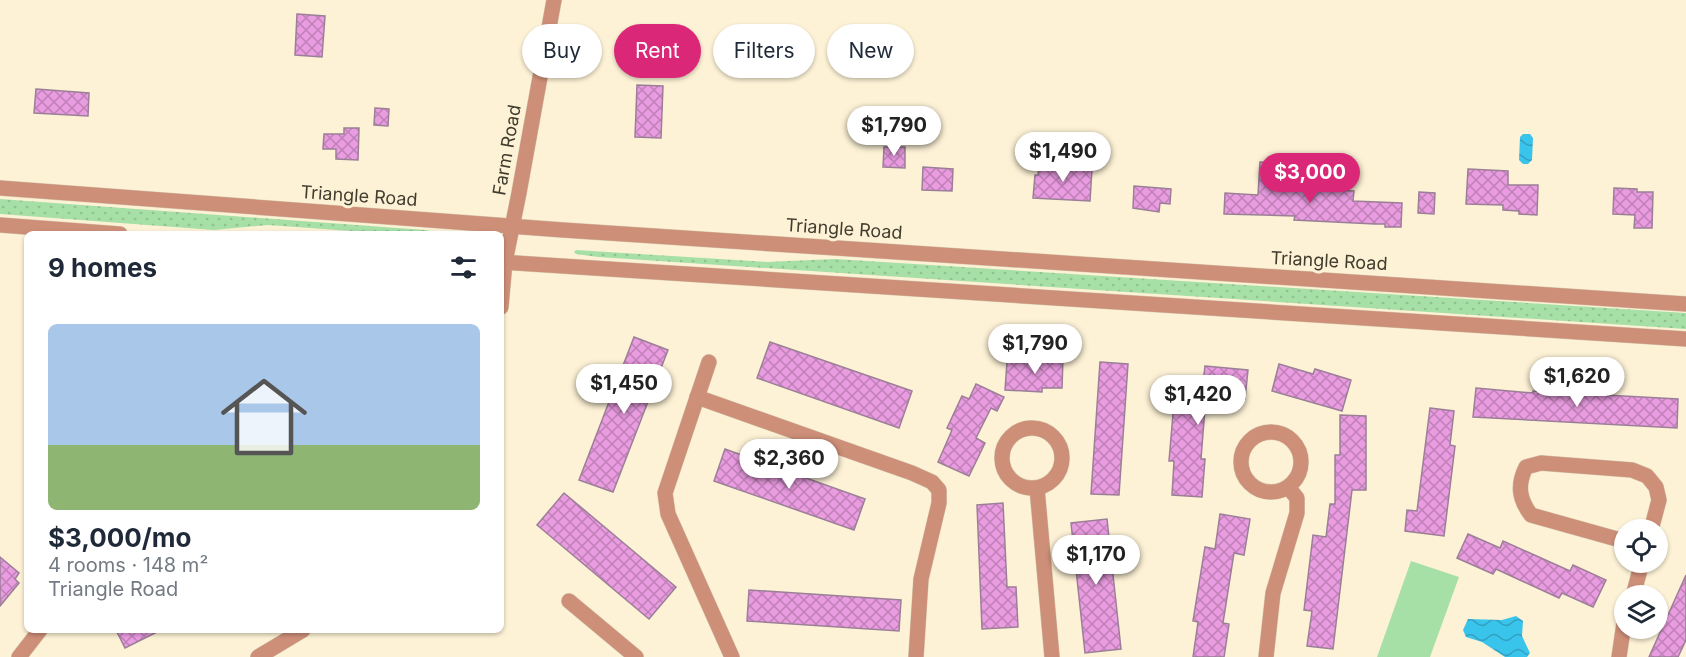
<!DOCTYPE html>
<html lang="en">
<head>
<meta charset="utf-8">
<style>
	:root { --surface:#fff; --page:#f2f2f3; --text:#1f2937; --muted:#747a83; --line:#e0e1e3; --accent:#db2777 }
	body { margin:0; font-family:Inter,sans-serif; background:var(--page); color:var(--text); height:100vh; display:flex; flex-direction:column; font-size:22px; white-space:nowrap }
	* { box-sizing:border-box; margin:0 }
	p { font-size:20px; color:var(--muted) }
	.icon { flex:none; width:33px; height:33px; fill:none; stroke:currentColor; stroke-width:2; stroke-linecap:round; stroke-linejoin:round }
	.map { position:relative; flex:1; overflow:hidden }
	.details { position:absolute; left:24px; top:231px; width:480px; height:402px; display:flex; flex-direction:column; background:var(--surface); border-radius:9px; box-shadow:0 2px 4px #0004 }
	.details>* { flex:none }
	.hud { position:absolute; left:522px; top:24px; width:570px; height:54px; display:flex; gap:12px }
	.controls { position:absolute; left:1614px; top:519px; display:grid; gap:12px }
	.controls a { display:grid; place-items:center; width:54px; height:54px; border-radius:50%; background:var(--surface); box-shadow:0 2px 4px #0004; font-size:30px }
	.price { position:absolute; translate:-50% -51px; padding:0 14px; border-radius:21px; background:#fff; color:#222; font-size:20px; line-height:39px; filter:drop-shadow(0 2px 3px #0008) }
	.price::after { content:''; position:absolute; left:50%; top:36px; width:18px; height:14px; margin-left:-9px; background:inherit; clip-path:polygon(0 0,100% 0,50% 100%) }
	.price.active { background:var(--accent); color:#fff }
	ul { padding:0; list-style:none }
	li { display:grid; align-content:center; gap:12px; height:318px; padding:0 24px }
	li+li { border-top:2px solid var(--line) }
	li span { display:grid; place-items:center; height:186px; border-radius:9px; color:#555 }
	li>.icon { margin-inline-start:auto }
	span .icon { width:108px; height:108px; fill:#fffc; stroke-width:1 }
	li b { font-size:26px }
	h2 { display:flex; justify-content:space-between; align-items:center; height:72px; padding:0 24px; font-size:26px }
	.chip { padding:0 21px; border-radius:27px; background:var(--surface); box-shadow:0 2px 4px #0004; font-size:21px; line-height:54px }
	.chip.active { background:var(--accent); color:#fff }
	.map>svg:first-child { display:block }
	.grass { fill:url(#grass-dots) }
	.garden { fill:#a6e0a6 }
	.water { fill:url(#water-waves) }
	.building { fill:url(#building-cross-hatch); stroke:#9b7f97; stroke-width:1.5 }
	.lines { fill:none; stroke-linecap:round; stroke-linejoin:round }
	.minor-casing { stroke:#d7ceb4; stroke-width:16 }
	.minor { stroke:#ce8f78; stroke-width:15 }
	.labels { text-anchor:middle; stroke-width:6; stroke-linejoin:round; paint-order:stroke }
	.street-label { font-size:18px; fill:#413c2e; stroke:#fdf2d6 }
</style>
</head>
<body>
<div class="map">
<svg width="1686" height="657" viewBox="0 0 1686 657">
	<defs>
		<pattern id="grass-dots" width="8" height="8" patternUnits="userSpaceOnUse" patternTransform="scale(1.5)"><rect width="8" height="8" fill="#a6e0a6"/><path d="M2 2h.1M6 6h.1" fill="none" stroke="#90c18f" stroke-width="1.8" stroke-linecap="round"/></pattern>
		<pattern id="water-waves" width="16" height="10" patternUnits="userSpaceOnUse" patternTransform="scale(1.5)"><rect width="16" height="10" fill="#39c4ec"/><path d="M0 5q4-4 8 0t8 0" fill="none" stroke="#32a0c0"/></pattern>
		<pattern id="building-cross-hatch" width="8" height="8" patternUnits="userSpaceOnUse" patternTransform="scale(1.5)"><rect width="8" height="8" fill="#ea9ce1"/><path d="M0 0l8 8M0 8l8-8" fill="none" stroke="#bf80b7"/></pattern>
	</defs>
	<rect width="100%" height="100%" fill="#fdf2d6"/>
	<g class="grass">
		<polygon points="0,199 425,230 446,234 393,234 268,225 214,230 0,214"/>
		<polygon points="576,250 766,262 835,259 1686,313 1686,329 598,257 576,254 574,252"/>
	</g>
	<polygon class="garden" points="1411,561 1459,577 1430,657 1377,657"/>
	<g class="water">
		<polygon points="1523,134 1530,134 1533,138 1532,160 1528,164 1523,164 1519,160 1520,137"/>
		<polygon points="1516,616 1523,621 1522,636 1530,653 1527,657 1505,657 1482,642 1466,637 1463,630 1468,619 1502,620"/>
	</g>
	<g class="building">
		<polygon points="297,14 325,16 322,57 295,55"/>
		<polygon points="841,54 872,57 870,75 840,72"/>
		<polygon points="637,85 663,86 661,138 635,137"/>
		<polygon points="36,89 89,93 88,116 34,113"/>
		<polygon points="375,108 389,109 388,126 374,125"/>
		<polygon points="344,128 359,128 358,160 336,159 336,149 323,149 324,134 344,134"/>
		<polygon points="884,147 905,147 905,168 883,167"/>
		<polygon points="1039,162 1057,164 1057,167 1092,169 1090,201 1033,198 1035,175 1038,175"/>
		<polygon points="1260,162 1277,163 1276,188 1354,191 1353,201 1402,203 1401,227 1385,227 1385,224 1375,224 1294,220 1295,216 1224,214 1225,193 1258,195"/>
		<polygon points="923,167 953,169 952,191 922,190"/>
		<polygon points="1468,169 1508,171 1508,185 1538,185 1537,215 1519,214 1519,211 1503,210 1503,205 1466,204"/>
		<polygon points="1134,186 1171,189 1170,204 1160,203 1159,212 1133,208"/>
		<polygon points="1614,188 1637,189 1637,192 1653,192 1652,228 1634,228 1635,215 1613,214"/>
		<polygon points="1419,192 1435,193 1434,214 1418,213"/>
		<polygon points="634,337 668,350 613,492 579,480"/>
		<polygon points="770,342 912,391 899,428 757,378"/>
		<polygon points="1042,357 1063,358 1062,388 1042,388 1042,392 1005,390 1007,362 1042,363"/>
		<polygon points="1100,362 1128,364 1119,495 1091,494"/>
		<polygon points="1279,364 1313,374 1315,369 1351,380 1342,411 1272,391"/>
		<polygon points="1205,366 1248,370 1245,399 1206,395 1201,459 1205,459 1202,497 1172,495 1174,461 1169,461 1175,390 1202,392"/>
		<polygon points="976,384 1004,397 997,411 991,408 976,438 985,443 969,476 938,462 952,430 947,428 962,396 969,399"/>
		<polygon points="1476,388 1533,393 1533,391 1678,399 1677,428 1473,417"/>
		<polygon points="1430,408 1454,411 1450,445 1455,446 1444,536 1405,531 1407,510 1417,511"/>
		<polygon points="1340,415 1366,416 1366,490 1352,490 1333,649 1307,646 1312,611 1304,610 1313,535 1326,537 1330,504 1335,504 1335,455 1340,455"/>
		<polygon points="725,449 865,499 854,530 714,481"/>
		<polygon points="564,493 676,587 649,619 537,525"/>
		<polygon points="1003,503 1007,587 1016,587 1018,627 982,629 977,505"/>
		<polygon points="1220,514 1250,519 1244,555 1234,553 1223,623 1229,624 1224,657 1193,657 1198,622 1193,621 1205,547 1215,549"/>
		<polygon points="1107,519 1121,649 1085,653 1071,523"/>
		<polygon points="1468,534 1500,548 1503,541 1570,571 1573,565 1606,580 1593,607 1562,593 1559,598 1496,569 1493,574 1457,558"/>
		<polygon points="0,557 19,573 15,579 19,583 0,606"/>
		<polygon points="1686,575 1686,640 1678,657 1649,657"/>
		<polygon points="749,590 901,600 899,631 747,621"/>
		<polygon points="116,630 161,630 125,648"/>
	</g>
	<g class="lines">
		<g class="minor-casing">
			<g id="minor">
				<polyline points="0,188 563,230 1686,304"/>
				<polyline points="0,225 120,234"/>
				<polyline points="501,262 1686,339"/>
				<polyline points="501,307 505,262 519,193 554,0"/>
				<polyline points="709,362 665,493 668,514 732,657"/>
				<polyline points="697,397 912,473 932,482 939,490 939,503 921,579 916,657"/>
				<circle cx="1032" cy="458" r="30"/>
				<circle cx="1271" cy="462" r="30"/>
				<polyline points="1037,488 1052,657"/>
				<path d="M1624 541 1531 515C1519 499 1517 485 1526 467L1541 463 1632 470 1647 476 1656 487 1659 500 1651 530"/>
				<polyline points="1633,596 1642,562"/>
				<polyline points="569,601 636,657"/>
				<polyline points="19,657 40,630"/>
				<polyline points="258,657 303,630"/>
				<polyline points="1266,657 1273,593 1297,513 1297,498 1288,487"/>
				<polyline points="1619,657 1624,623"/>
			</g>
		</g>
		<use href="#minor" class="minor"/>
	</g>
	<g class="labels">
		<g class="street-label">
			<text transform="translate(507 150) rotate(-80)" y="6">Farm Road</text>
			<text transform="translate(359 196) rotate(4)" y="6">Triangle Road</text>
			<text transform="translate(844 229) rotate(4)" y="6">Triangle Road</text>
			<text transform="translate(1329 261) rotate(3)" y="6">Triangle Road</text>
		</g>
	</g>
</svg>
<div class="controls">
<a><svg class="icon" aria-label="locate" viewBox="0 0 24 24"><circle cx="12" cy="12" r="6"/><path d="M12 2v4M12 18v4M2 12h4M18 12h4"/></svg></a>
<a><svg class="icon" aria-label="layers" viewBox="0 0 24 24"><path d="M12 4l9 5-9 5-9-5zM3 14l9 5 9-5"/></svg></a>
</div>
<b class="price" style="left:894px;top:157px">$1,790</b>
<b class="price" style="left:1063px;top:183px">$1,490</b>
<b class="price active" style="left:1310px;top:204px">$3,000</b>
<b class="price" style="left:1035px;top:375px">$1,790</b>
<b class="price" style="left:1577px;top:408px">$1,620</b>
<b class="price" style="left:624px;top:415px">$1,450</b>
<b class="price" style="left:1198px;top:426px">$1,420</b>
<b class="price" style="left:789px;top:490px">$2,360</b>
<b class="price" style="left:1096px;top:586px">$1,170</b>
<div class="hud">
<a class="chip">Buy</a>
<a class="chip active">Rent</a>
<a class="chip">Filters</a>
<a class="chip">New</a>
</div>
<section class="details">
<h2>9 homes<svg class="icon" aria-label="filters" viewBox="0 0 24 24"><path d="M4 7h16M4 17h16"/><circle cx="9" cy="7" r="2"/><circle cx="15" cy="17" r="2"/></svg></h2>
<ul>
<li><span style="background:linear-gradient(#a9c7e8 65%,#8fb573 0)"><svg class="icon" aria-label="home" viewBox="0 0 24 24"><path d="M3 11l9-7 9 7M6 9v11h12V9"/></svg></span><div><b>$3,000/mo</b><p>4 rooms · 148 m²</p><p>Triangle Road</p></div></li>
</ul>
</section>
</div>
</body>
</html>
